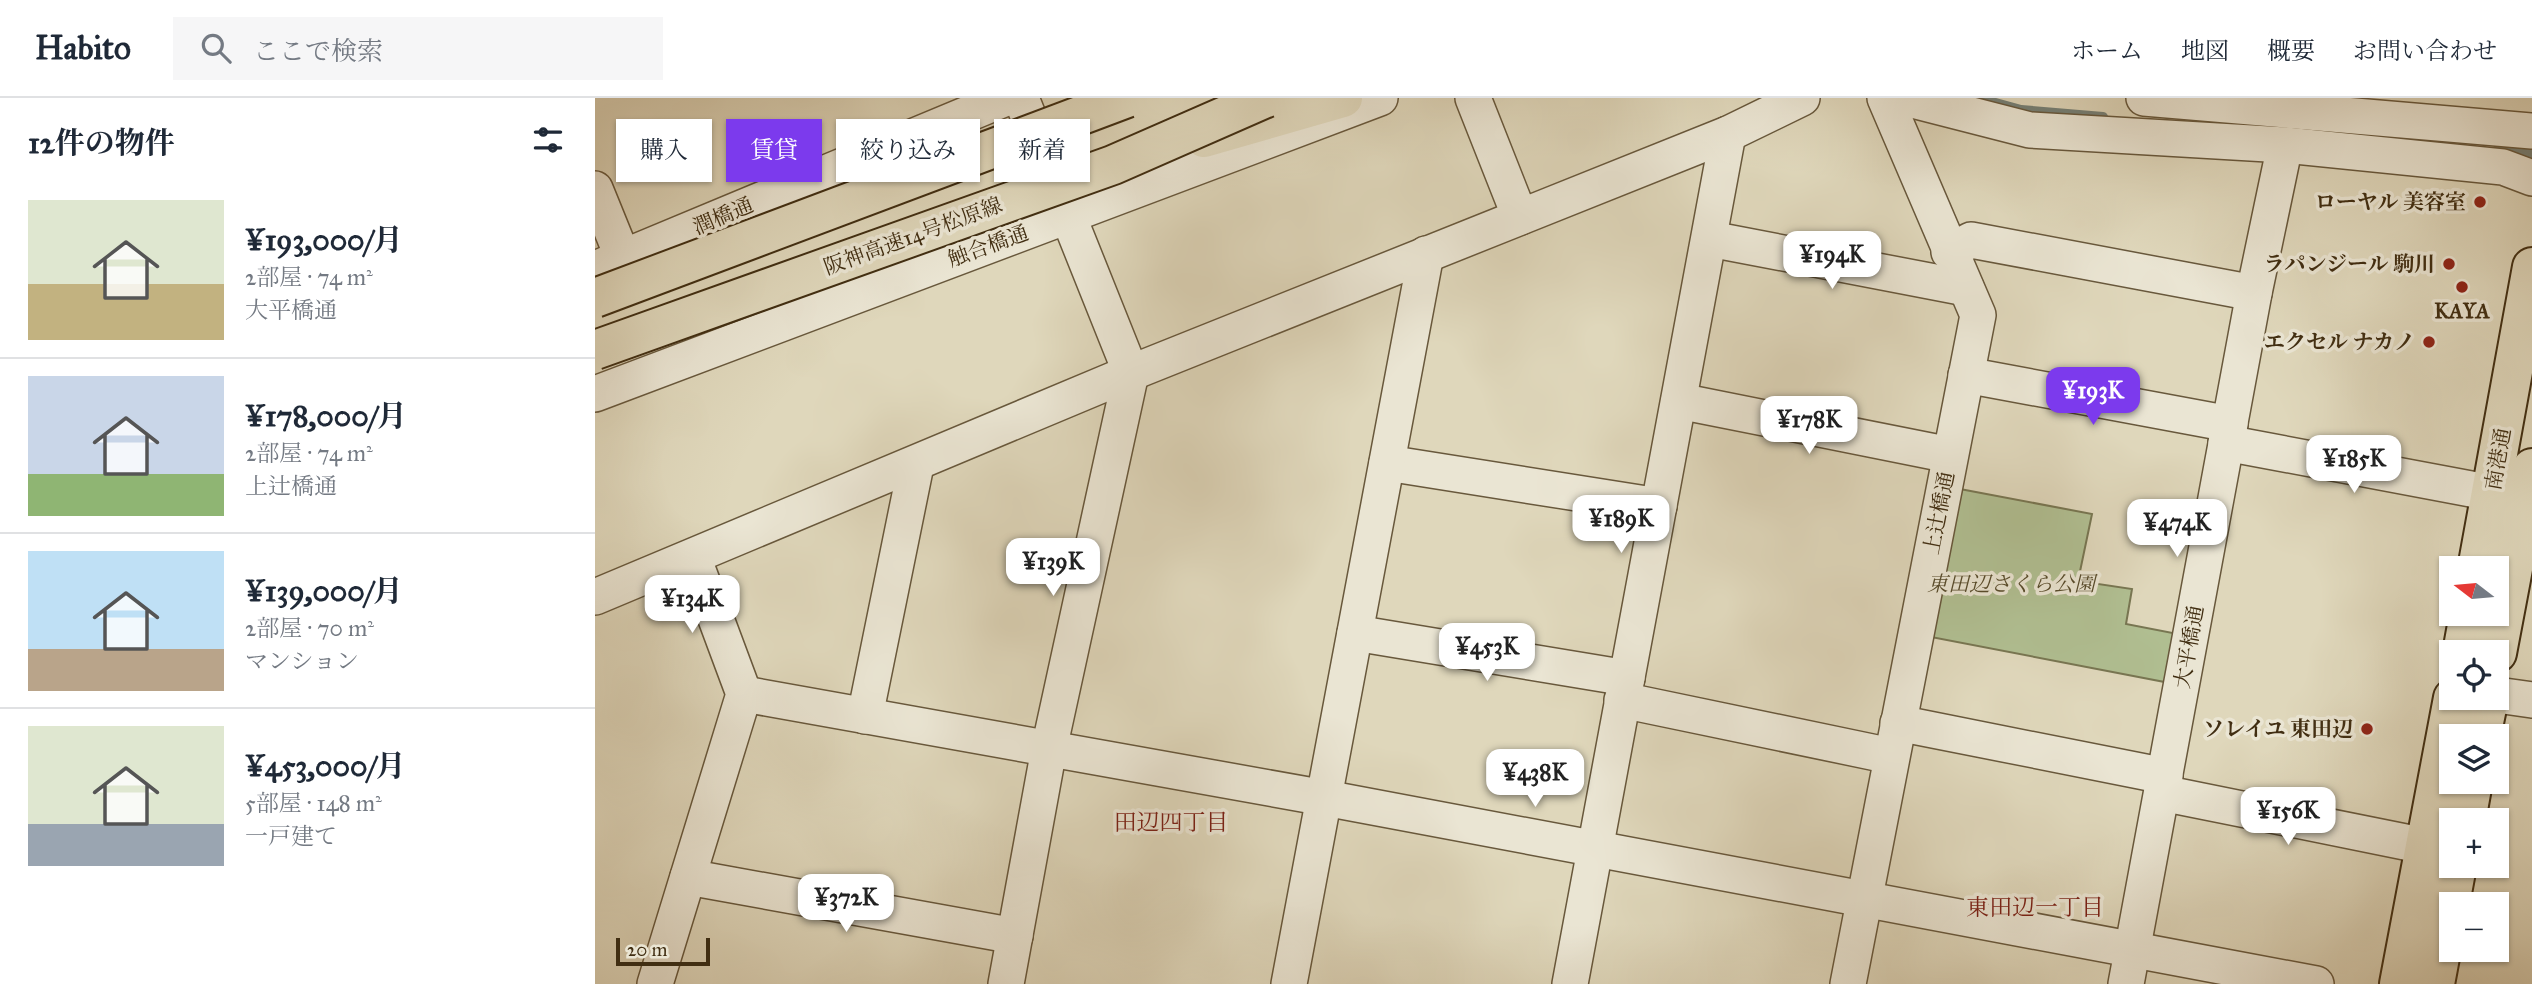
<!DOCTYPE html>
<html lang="ja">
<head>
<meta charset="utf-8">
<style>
	:root { --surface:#fff; --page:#f6f6f7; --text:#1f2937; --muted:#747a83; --line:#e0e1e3; --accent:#7c3aed }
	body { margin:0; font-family:"IM FELL Great Primer","Noto Serif JP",serif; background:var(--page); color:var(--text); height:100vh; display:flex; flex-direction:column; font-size:26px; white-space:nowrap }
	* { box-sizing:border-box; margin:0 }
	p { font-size:23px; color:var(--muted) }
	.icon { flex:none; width:38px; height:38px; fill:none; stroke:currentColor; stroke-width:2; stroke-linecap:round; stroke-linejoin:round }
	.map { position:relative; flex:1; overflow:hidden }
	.side { display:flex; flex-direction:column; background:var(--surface); width:595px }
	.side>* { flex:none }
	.guide { position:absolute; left:21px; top:21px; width:665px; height:63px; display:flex; gap:14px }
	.needle { width:46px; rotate:286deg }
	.buttons { position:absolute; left:1844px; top:458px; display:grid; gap:14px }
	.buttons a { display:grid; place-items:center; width:70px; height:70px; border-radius:0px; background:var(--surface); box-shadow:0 2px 5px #0004; font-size:35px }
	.scale { position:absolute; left:21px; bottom:18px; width:94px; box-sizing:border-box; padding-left:7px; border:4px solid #412e12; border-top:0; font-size:19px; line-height:24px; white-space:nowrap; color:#412e12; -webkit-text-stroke:5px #eae5d3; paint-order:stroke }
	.price { position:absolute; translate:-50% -60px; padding:0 16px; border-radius:14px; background:#fff; color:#222; font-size:23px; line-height:46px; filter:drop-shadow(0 2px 4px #0008) }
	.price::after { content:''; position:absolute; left:50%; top:42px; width:21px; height:16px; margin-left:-10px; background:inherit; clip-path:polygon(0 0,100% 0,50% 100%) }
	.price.selected { background:var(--accent); color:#fff }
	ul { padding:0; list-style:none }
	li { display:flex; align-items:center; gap:21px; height:175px; padding:0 28px }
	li+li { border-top:2px solid var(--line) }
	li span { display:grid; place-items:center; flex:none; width:196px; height:140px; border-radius:0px; color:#555 }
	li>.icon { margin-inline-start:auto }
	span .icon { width:84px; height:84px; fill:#fffc; stroke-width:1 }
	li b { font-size:30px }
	h2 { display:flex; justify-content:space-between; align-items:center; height:84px; padding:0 28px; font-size:30px }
	.pill { padding:0 24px; border-radius:0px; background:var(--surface); box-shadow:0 2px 5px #0004; font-size:24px; line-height:63px }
	.pill.selected { background:var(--accent); color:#fff }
	header { display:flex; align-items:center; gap:42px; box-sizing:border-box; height:98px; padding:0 35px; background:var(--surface); border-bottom:2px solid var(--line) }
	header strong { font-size:33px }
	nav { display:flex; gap:38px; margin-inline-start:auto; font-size:24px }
	.search { width:490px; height:63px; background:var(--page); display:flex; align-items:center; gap:18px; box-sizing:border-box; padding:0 24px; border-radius:0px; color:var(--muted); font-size:26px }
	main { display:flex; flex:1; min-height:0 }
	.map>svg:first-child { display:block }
	.green { fill:#b0be91; stroke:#787652; stroke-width:2 }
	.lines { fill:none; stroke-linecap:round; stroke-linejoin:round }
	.stream { stroke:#758077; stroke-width:10 }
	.minor-casing { stroke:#68583c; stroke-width:38 }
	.primary-casing { stroke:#412e12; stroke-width:42 }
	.motorway-casing { stroke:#412e12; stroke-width:42 }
	.minor { stroke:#eae5d3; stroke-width:35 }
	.primary { stroke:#dfd7bb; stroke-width:38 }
	.motorway { stroke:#dfd7bb; stroke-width:38 }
	.motorway-bridge-casing { stroke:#412e12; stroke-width:42; stroke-linecap:butt }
	.motorway-bridge { stroke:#dfd7bb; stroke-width:38 }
	.poi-dot { fill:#8f2418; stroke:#eae5d3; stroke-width:2.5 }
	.labels { text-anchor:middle; stroke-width:7; stroke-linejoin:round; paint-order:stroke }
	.poi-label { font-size:21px; font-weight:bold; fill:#412e12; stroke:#eae5d3; text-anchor:end }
	.street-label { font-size:21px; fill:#412e12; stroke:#eae5d3 }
	.park-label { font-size:21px; font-style:italic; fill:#574b2b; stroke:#eae5d3 }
	.neighbourhood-label { font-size:23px; fill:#7a1f14; stroke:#eae5d3 }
</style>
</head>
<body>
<header>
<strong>Habito</strong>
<div class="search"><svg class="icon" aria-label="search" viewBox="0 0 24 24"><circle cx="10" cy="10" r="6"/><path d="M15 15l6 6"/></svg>ここで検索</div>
<nav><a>ホーム</a><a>地図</a><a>概要</a><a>お問い合わせ</a></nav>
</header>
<main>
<section class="side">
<h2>12件の物件<svg class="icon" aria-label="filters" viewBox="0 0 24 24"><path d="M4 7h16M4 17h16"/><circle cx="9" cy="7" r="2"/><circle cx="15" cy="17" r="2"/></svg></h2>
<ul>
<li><span style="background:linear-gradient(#dfe7d0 60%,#c2b280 0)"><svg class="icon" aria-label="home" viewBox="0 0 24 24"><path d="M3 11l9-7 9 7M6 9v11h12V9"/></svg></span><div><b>¥193,000/月</b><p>2部屋 · 74 m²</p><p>大平橋通</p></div></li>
<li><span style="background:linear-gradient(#c9d6e8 70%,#8fb573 0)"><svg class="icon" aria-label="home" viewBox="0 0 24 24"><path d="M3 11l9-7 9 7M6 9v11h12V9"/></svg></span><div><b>¥178,000/月</b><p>2部屋 · 74 m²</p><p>上辻橋通</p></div></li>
<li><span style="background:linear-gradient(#bfe0f5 70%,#b9a48a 0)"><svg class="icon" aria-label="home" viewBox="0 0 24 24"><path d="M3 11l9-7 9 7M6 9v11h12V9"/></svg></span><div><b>¥139,000/月</b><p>2部屋 · 70 m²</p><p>マンション</p></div></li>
<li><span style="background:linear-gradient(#dfe7d0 70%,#9aa5b1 0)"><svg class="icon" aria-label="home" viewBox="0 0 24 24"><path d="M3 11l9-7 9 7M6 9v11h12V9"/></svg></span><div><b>¥453,000/月</b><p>5部屋 · 148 m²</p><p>一戸建て</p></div></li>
</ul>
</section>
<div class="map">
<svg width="1937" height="886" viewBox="0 0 1937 886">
	<rect width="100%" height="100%" fill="#dfd7bb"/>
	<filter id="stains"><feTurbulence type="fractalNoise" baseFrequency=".00286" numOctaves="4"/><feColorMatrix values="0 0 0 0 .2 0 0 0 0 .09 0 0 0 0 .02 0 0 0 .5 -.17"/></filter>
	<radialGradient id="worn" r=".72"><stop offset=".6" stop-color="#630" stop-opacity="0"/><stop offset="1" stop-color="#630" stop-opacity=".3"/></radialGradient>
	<polygon class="green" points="1365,391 1497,416 1483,483 1537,491 1531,526 1588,537 1580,586 1336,539"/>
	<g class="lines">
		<g class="stream">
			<polyline points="1382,0 1426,12 1508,19"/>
			<polyline points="1903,52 1937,56"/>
		</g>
		<g class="minor-casing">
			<g id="minor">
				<polyline points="878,0 925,119"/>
				<polyline points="1310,0 1435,32 1690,47 1908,69 1937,80"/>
				<polyline points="1549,0 1937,33"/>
				<polyline points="0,91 28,160"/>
				<polyline points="1115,141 1371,190"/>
				<polyline points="1354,154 1376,142 1659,195"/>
				<polyline points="0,171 411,0"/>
				<polyline points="1371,277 1635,326"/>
				<polyline points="0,296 785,0"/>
				<polyline points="1084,303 1355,357"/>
				<polyline points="1631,345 1897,395"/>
				<polyline points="792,365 1064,408"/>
				<polyline points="0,499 523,280 1133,36 1207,0"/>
				<polyline points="760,535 1032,580"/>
				<polyline points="149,596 730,700 1721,886"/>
				<polyline points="1902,597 1937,602"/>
				<polyline points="1027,602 1296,658"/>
				<polyline points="270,618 321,367"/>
				<polyline points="1303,625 1570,678"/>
				<polyline points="1567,695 1830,748"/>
				<polyline points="93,779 420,838"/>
				<polyline points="60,886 149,596 98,459"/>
				<polyline points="411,886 454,651 536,275 426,0"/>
				<polyline points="694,886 831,156"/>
				<polyline points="975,886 1133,36"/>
				<polyline points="1253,886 1383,217 1290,0"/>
				<polyline points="1531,886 1659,195 1690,47"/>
			</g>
		</g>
		<g class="primary-casing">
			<g id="primary">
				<polyline points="1882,471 1937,169"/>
				<polyline points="1867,555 1874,516"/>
				<polyline points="1902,555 1937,370"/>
				<polyline points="1886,639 1894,600"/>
				<polyline points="1871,723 1878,684"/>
				<polyline points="1804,886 1858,600"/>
				<polyline points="1840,886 1862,768"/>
			</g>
		</g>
		<g class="motorway-casing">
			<polyline id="motorway" points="609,40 748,0"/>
		</g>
		<use href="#minor" class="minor"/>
		<use href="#primary" class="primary"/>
		<use href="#motorway" class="motorway"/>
		<g class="motorway-bridge-casing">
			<g id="motorway-bridge">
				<polyline points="0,200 532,0"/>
				<polyline points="0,252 518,67 671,0"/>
			</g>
		</g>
		<use href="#motorway-bridge" class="motorway-bridge"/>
	</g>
	<g class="poi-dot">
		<circle cx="1885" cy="104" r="7"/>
		<circle cx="1854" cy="166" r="7"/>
		<circle cx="1867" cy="189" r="7"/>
		<circle cx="1834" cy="244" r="7"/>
		<circle cx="1772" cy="631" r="7"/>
	</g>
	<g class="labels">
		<g class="poi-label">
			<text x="1871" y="111">ローヤル 美容室</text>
			<text x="1840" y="173">ラパンジール 駒川</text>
			<text x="1867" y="220" text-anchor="middle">KAYA</text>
			<text x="1820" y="251">エクセル ナカノ</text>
			<text x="1758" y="638">ソレイユ 東田辺</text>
		</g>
		<g class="street-label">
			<text transform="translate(128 118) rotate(-23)" y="7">潤橋通</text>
			<text transform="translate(318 138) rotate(-20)" y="7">阪神高速14号松原線</text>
			<text transform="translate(393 148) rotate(-20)" y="7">触合橋通</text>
			<text transform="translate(1903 361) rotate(-80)" y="7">南港通</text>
			<text transform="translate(1344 415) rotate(-79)" y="7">上辻橋通</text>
			<text transform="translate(1594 549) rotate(-80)" y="7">大平橋通</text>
		</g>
		<g class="park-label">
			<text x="1416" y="493">東田辺さくら公園</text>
		</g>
		<g class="neighbourhood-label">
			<text x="576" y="732">田辺四丁目</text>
			<text x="1440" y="817">東田辺一丁目</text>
		</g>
	</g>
	<rect width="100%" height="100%" filter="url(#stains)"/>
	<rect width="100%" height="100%" fill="url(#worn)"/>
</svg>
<div class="buttons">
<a><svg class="needle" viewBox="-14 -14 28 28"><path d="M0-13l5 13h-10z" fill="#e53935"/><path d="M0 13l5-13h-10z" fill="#747a83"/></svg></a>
<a><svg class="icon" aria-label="locate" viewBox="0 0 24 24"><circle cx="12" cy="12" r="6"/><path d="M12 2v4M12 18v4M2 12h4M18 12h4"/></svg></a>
<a><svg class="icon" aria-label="layers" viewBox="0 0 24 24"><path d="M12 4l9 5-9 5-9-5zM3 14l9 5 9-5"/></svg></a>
<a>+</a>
<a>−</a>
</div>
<div class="scale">20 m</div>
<b class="price" style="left:1237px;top:193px">¥194K</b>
<b class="price selected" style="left:1498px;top:329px">¥193K</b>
<b class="price" style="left:1214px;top:358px">¥178K</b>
<b class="price" style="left:1759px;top:397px">¥185K</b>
<b class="price" style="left:1026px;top:457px">¥189K</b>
<b class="price" style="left:1582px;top:461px">¥474K</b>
<b class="price" style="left:458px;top:500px">¥139K</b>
<b class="price" style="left:97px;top:537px">¥134K</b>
<b class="price" style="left:892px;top:585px">¥453K</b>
<b class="price" style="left:940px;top:711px">¥438K</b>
<b class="price" style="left:1693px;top:749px">¥156K</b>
<b class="price" style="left:251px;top:836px">¥372K</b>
<div class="guide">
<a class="pill">購入</a>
<a class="pill selected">賃貸</a>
<a class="pill">絞り込み</a>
<a class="pill">新着</a>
</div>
</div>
</main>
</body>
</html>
